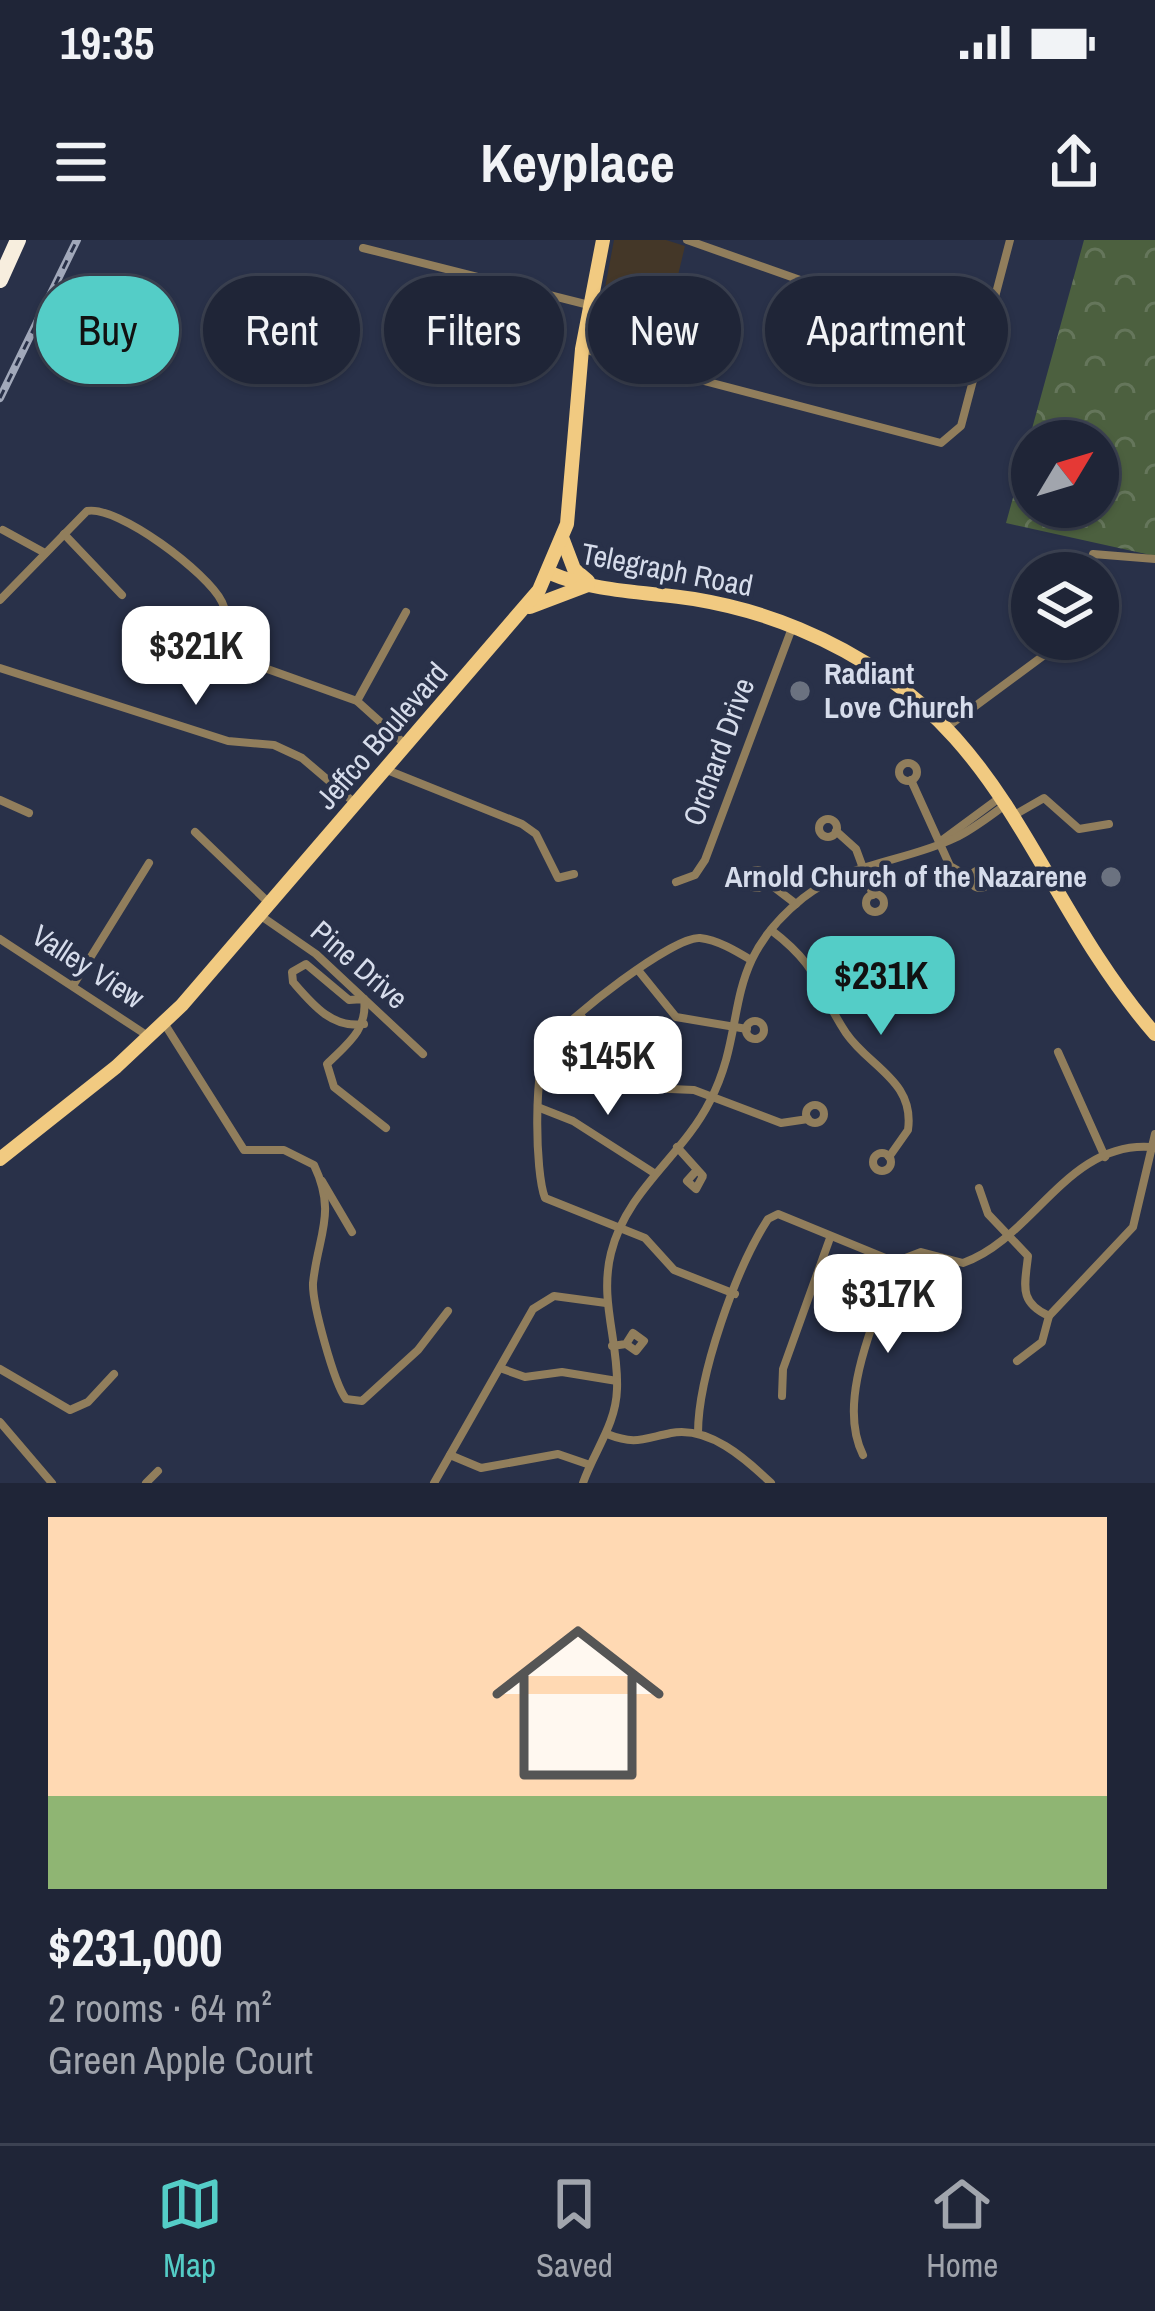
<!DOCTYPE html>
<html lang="en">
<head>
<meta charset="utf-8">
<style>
	:root { --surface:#1f2537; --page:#2c3142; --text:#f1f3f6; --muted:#a1a5ad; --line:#3c4252; --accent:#54cdc7 }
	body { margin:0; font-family:"Archivo Narrow",sans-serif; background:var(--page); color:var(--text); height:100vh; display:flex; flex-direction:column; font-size:45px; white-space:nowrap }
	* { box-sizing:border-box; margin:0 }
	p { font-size:39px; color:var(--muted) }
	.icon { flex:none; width:66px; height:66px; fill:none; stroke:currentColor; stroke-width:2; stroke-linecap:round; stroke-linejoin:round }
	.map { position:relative; height:1243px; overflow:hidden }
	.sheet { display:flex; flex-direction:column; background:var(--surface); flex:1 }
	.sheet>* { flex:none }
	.top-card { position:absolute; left:36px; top:36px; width:1083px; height:108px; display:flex; gap:24px }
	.needle { width:78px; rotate:52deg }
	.buttons { position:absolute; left:1011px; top:180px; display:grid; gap:24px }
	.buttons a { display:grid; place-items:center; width:108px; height:108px; border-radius:50%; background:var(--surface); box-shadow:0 3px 9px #0004,0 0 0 3px var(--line); font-size:60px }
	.price { position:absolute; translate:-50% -102px; padding:0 27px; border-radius:24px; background:#fff; color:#222; font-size:39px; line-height:78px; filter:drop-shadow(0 3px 6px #0008) }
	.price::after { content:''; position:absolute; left:50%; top:72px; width:36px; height:27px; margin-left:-18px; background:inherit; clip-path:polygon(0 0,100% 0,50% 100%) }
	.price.active { background:var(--accent); color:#111 }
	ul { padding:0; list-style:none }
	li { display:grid; align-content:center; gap:24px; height:636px; padding:0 48px }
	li+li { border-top:3px solid var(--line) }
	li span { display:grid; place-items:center; height:372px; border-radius:0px; color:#555 }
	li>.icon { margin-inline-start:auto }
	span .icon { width:216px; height:216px; fill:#fffc; stroke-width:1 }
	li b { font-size:51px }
	.chip { padding:0 42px; border-radius:54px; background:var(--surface); box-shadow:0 3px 9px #0004,0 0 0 3px var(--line); font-size:42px; line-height:108px }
	.chip.active { background:var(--accent); color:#111 }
	.status { display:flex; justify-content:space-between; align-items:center; height:84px; padding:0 60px; background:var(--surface); direction:ltr }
	.status svg { height:33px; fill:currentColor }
	header { display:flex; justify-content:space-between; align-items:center; height:156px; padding:0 48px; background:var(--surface); font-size:54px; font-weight:800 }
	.dock { display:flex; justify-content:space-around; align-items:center; height:168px; border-top:3px solid var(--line); background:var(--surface); font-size:33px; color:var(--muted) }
	.dock a { display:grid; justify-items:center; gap:6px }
	.dock .active { color:var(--accent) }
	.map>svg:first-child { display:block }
	.commercial { fill:#443728 }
	.park { fill:url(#park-crowns); fill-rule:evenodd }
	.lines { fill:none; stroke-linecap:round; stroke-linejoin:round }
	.minor { stroke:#917e5c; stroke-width:8 }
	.primary { stroke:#f1ca81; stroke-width:14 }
	.motorway { stroke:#f7eede; stroke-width:16 }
	.rail-casing { stroke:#a1a8ba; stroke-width:8 }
	.rail { stroke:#293149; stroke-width:3; stroke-dasharray:9; stroke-linecap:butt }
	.worship-dot { fill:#6b7280; stroke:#293149; stroke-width:4.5 }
	.labels { text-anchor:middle; stroke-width:9; stroke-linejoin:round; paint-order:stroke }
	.street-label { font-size:30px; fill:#d6dceb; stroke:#293149 }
	.poi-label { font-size:30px; font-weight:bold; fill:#d6dceb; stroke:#293149; text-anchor:start }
</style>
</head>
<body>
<div class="status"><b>19:35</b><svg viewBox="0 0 49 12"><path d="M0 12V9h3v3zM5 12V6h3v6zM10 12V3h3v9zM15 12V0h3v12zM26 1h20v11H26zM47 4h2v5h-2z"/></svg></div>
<header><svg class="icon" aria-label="menu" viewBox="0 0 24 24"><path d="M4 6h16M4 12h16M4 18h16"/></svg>Keyplace<svg class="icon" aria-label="share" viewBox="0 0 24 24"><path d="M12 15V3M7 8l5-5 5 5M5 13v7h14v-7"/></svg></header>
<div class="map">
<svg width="1155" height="1243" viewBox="0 0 1155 1243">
	<defs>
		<pattern id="park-crowns" width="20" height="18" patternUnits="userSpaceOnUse" patternTransform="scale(3)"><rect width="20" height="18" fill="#4c603f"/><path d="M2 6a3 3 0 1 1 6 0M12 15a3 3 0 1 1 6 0" fill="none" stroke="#65765b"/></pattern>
	</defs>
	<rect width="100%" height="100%" fill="#293149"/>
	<polygon class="commercial" points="614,0 666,0 685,6 657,123 594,106"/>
	<path class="park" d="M1084 0H1155V316L1006 283ZM1032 201H1098V267H1032Z"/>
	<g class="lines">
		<g class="minor">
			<polyline points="687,0 981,104"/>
			<polyline points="363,8 589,65"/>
			<polyline points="582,109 941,203 961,186 1010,0"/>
			<polyline points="3,290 45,313"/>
			<polyline points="64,294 122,355"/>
			<polyline points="1088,333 1093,314 1155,319"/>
			<path d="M0 360 87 271C118 265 208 333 222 362 230 379 230 400 234 417L357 461 407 506"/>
			<polyline points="0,428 228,501 274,505 302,518 356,564"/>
			<polyline points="357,461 406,372"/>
			<polyline points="947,487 1066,399"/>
			<circle cx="908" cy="532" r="9"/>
			<polyline points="387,530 522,584 536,594 558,638 574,634"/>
			<polyline points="911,540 950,626 971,638"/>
			<polyline points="0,560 29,573"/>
			<polyline points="1016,574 1044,558 1079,589 1109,584"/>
			<circle cx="828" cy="588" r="9"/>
			<polyline points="836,591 856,609 873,655"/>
			<polyline points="195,592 270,664"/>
			<polyline points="941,601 1002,556"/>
			<circle cx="980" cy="639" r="9"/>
			<circle cx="757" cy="639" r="9"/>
			<polyline points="766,641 796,664"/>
			<polyline points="676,642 695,635 705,620 792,388"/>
			<circle cx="875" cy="663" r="9"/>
			<polyline points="261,676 316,714 423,814"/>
			<path d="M771 690C821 728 815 746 846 793 869 827 915 841 908 890L889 917"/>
			<polyline points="0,699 148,796"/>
			<polyline points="638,730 676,777 747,789"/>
			<polyline points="74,744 149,623"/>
			<polyline points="581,776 617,824 648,848 694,850 781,883 808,879"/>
			<circle cx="755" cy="790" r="9"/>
			<path d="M164 783 244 910H284L314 925C337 973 318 995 313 1043 312 1063 334 1143 346 1159L362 1161 418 1110 448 1071"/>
			<path d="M364 784C332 789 312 764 293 742L292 732 306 724 349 760 364 759C368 790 347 804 327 824L334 847 386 888"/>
			<polyline points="1058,812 1105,917"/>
			<circle cx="815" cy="874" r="9"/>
			<polyline points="540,868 573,881 654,933"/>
			<polyline points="677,907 703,936 696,949 687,941 696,931"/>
			<circle cx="882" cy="922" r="9"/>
			<polyline points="322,941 352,992"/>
			<path d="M979 948 988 974 1028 1016C1025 1045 1018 1062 1049 1076"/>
			<path d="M735 1054 674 1030 645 998 545 958C535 933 533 825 549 803 567 779 673 696 700 698 718 700 736 711 751 720"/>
			<polyline points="612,1106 626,1104 633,1093 644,1101 636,1111 626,1104"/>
			<polyline points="1017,1121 1042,1102 1049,1076 1133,987 1155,894"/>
			<polyline points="500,1128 525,1137 562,1132 617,1141"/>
			<polyline points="0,1129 70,1170 88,1162 114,1134"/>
			<polyline points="782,1156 783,1129 830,998"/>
			<polyline points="0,1182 52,1243"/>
			<path d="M698 1193C698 1136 736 1028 768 979L778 974 895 1022 921 1012 963 1023C1033 999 1067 901 1151 907"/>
			<path d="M607 1194C635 1205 642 1199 671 1193 709 1186 745 1218 771 1243"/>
			<polyline points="450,1215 481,1228 558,1214 590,1225"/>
			<path d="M863 1215C835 1159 878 1076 895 1022"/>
			<polyline points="146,1243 158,1231"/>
			<polyline points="434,1243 533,1069 554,1056 606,1063"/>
			<path d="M583 1243C594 1211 616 1185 617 1149 619 1102 599 1061 611 1013 627 949 682 917 710 861 750 784 718 726 803 658 849 622 905 622 955 598 974 589 991 575 1008 563"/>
		</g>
		<g class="primary">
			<polyline points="563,300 574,329 588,341"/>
			<path d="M550 333C594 352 647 352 694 359 730 365 766 375 799 389 1011 477 1024 642 1155 794"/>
			<polyline points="530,367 588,345"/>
			<polyline points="0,919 116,827 182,765 539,350 567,284 582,109 603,0"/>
		</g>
		<polyline class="motorway" points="0,40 18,0"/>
		<g class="rail-casing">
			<polyline id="rail" points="0,158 77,0"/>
		</g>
		<use href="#rail" class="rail"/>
	</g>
	<g class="worship-dot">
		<circle cx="800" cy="451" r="12"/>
		<circle cx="1111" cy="637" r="12"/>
	</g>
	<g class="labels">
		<g class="street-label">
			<text transform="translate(667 330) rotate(11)" y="10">Telegraph Road</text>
			<text transform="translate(382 496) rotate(-49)" y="10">Jeffco Boulevard</text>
			<text transform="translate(719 512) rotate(-70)" y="10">Orchard Drive</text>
			<text transform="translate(359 725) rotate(41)" y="10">Pine Drive</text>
			<text transform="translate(88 727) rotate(33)" y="10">Valley View</text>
		</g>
		<g class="poi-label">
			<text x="824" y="444">Radiant<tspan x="824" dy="34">Love Church</tspan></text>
			<text x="1087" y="647" text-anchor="end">Arnold Church of the Nazarene</text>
		</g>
	</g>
</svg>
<div class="buttons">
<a><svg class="needle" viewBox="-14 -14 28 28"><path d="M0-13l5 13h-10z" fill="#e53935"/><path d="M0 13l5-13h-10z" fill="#a1a5ad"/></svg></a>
<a><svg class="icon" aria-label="layers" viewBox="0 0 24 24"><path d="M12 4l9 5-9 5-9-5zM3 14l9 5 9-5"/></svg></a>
</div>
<b class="price" style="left:196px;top:468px">$321K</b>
<b class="price active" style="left:881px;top:798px">$231K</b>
<b class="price" style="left:608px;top:878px">$145K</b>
<b class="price" style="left:888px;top:1116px">$317K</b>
<div class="top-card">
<a class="chip active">Buy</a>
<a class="chip">Rent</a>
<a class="chip">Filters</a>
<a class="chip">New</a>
<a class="chip">Apartment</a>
</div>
</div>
<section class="sheet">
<ul>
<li><span style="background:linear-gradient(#ffd9b3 75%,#8fb573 0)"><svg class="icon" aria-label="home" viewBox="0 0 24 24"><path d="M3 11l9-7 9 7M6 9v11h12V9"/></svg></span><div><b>$231,000</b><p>2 rooms · 64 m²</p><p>Green Apple Court</p></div></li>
</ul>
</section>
<nav class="dock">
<a class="active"><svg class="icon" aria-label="map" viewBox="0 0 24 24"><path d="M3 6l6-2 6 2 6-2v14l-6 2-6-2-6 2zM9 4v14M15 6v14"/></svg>Map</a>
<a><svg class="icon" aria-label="saved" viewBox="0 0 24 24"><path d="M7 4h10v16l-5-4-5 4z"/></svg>Saved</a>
<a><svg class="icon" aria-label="home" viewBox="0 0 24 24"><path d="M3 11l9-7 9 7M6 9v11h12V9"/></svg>Home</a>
</nav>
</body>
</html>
